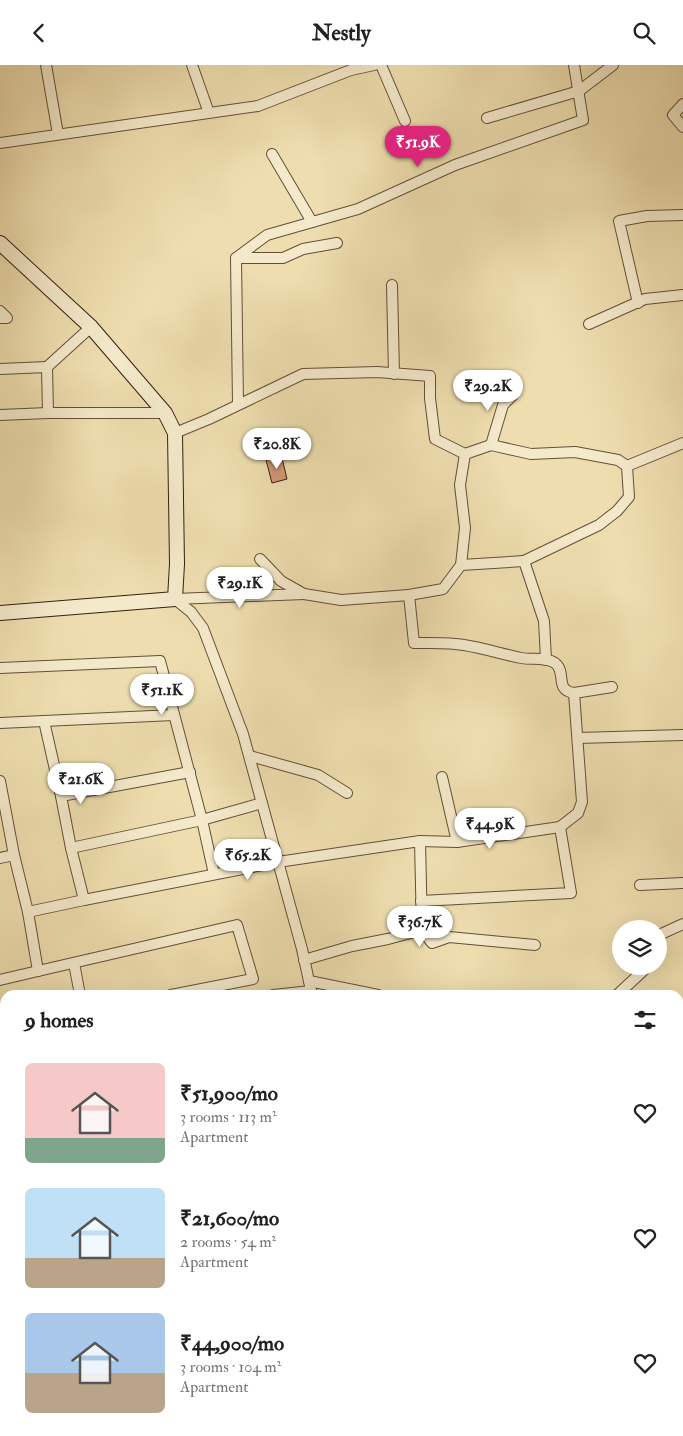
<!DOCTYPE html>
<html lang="en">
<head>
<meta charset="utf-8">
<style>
	:root { --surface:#fff; --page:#f6f6f6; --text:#222; --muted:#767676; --accent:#db2777 }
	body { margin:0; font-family:"IM FELL Double Pica",serif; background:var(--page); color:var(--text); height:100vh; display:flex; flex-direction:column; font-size:19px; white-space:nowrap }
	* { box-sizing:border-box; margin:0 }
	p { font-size:16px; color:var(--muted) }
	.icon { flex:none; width:28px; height:28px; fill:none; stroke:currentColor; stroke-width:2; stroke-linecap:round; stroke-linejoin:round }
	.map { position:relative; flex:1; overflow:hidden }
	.details { position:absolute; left:0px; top:925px; width:684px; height:446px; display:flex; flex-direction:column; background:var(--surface); border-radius:15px 15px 0 0; box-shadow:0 5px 20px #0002 }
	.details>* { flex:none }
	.buttons { position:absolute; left:612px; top:855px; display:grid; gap:10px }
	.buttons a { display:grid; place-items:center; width:55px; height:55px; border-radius:50%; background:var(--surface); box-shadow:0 5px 20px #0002; font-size:25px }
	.price { position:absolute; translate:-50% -42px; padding:0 11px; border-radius:18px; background:#fff; color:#222; font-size:16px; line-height:32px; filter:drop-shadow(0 1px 2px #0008) }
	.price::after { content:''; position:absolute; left:50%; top:30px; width:15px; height:11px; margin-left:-8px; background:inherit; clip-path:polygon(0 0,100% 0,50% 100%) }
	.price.selected { background:var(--accent); color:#fff }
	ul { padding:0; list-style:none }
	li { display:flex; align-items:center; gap:15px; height:125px; padding:0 25px }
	li span { display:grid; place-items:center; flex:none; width:140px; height:100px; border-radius:8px; color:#555 }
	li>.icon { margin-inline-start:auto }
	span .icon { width:60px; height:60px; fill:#fffc; stroke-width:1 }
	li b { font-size:21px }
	h2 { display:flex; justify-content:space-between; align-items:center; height:60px; padding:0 25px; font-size:21px }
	header { display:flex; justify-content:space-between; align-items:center; height:65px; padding:0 25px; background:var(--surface); font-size:22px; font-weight:700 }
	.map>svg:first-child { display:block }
	.building { fill:#d29775; stroke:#371e11 }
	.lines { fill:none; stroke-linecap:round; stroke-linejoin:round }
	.street-casing { stroke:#654e38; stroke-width:12 }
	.secondary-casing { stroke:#371e11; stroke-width:16 }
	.street { stroke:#f4eacb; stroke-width:10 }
	.secondary { stroke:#f4eacb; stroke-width:14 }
</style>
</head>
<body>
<header><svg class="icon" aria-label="back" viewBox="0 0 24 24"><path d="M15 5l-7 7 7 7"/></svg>Nestly<svg class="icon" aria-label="search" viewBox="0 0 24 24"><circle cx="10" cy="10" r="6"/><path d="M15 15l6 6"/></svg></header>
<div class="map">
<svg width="683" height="1371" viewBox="0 0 683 1371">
	<rect width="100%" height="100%" fill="#eedeaf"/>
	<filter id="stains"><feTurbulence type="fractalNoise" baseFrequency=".004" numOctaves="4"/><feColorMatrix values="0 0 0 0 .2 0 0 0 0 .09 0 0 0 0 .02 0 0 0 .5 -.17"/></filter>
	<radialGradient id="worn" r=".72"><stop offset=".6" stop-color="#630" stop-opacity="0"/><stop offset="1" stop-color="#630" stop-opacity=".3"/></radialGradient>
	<polygon class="building" points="277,392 278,394 282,393 287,414 272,418 266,395"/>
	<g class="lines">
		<g class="street-casing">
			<g id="street">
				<polyline points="46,0 58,69"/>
				<polyline points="192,0 209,48"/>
				<polyline points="381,0 405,56"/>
				<polyline points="683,39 673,50 683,62"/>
				<polyline points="487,53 579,26 613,0"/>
				<polyline points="0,78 258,41 351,5 374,0"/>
				<polyline points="272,89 312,157"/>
				<polyline points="236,193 267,170 358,144 455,100 583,55 574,0"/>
				<polyline points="392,220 394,309"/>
				<polyline points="638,238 619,156 647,151 683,150"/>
				<polyline points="0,246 7,253 0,253"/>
				<polyline points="589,259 645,234 683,230"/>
				<polyline points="0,304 47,302"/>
				<polyline points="238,339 236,193 283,193 303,184 337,178"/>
				<polyline points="48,348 47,302 91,262"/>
				<polyline points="0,350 48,348 165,348"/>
				<polyline points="175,368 209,354 303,309 377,307 430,311 430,333 435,374 465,389 491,380 531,389 575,387 618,395 627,401 629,432 617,446 599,460 524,496 544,556 546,595"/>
				<polyline points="491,380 503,340 513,330"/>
				<polyline points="627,401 683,378"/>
				<path d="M260 494 281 516 304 529 341 535 409 530 414 578C431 578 448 577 464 580 483 583 502 589 521 593 531 595 546 592 555 598 567 607 554 625 574 628L612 622"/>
				<polyline points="461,500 524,496"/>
				<polyline points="409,530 443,524 461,500 465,463 460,420 465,389"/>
				<polyline points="175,534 191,547 203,563 243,669 302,884 312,930"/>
				<polyline points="175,534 304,529"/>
				<polyline points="0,603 160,596 202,755 262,738"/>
				<polyline points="44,656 61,731 190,707"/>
				<polyline points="0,658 174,650"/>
				<polyline points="578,673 683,670"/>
				<polyline points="250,691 318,710 347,728"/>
				<polyline points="442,712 457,777"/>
				<polyline points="0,716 14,790 0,793"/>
				<polyline points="61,731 71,783 202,755 214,809"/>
				<polyline points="420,776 457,777 560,762 578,748 582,737 574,628"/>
				<polyline points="71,783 84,835 278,797 420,776 422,865"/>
				<polyline points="14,790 28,847"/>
				<polyline points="640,820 683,818"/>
				<polyline points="84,835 28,847 38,906 237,860 253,914 171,930"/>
				<polyline points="421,836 571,828 560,762"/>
				<polyline points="659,870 683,859"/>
				<polyline points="304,895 352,881 388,874 422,865 432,878 449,872 535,880"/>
				<polyline points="74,898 80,930"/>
				<polyline points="0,915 38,906"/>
				<polyline points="309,916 378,930"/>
				<polyline points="273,930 311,926"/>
				<polyline points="617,930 645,904 646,901"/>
				<polyline points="679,995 683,994"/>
				<polyline points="0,1051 5,1050"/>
				<polyline points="679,1077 683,1077"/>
				<polyline points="0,1110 5,1109"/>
				<polyline points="0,1126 5,1149"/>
				<polyline points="679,1146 683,1146"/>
				<polyline points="0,1161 5,1161"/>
				<polyline points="0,1213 5,1213"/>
				<polyline points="679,1243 683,1243"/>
				<polyline points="0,1266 5,1266"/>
				<polyline points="0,1318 5,1317"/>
				<polyline points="141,1366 148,1371"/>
				<polyline points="176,1366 185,1371"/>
				<polyline points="328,1366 345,1371"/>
				<polyline points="365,1366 365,1371"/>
				<polyline points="434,1366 434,1371"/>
				<polyline points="48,1371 51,1366"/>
				<polyline points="192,1371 194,1366"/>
				<polyline points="561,1371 565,1366"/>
				<polyline points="653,1371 683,1367"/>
			</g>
		</g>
		<g class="secondary-casing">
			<polyline id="secondary" points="0,178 91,262 165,348 175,368 177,499 175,534 0,548"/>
		</g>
		<use href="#street" class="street"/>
		<use href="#secondary" class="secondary"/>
	</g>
	<rect width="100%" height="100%" filter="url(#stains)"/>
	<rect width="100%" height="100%" fill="url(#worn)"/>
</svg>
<div class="buttons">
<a><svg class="icon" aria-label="layers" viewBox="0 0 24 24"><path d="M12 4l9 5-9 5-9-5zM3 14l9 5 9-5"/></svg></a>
</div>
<b class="price selected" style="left:418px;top:103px">₹51.9K</b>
<b class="price" style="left:488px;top:347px">₹29.2K</b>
<b class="price" style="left:277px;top:405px">₹20.8K</b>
<b class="price" style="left:240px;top:544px">₹29.1K</b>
<b class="price" style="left:162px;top:651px">₹51.1K</b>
<b class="price" style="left:81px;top:740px">₹21.6K</b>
<b class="price" style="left:490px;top:785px">₹44.9K</b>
<b class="price" style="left:248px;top:816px">₹65.2K</b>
<b class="price" style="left:420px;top:883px">₹36.7K</b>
<section class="details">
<h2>9 homes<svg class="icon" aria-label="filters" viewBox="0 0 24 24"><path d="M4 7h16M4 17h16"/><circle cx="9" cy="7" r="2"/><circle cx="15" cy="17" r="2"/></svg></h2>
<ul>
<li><span style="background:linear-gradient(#f6c9c9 75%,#7fa58c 0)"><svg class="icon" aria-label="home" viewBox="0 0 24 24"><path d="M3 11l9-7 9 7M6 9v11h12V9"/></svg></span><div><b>₹51,900/mo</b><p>3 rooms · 113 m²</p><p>Apartment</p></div><svg class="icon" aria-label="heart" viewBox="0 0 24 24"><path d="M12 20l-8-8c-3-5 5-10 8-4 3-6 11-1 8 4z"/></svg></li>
<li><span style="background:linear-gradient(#bfe0f5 70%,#b9a48a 0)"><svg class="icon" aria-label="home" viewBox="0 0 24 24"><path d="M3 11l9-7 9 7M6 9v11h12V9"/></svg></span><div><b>₹21,600/mo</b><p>2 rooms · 54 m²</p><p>Apartment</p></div><svg class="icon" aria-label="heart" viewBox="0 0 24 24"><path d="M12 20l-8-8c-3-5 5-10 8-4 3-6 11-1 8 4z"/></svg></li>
<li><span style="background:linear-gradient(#a9c7e8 60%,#b9a48a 0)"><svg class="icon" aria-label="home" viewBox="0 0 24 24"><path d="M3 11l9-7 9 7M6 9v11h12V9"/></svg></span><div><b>₹44,900/mo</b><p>3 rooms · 104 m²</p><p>Apartment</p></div><svg class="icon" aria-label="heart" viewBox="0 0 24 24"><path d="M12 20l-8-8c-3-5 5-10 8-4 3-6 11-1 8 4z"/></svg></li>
</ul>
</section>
</div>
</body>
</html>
